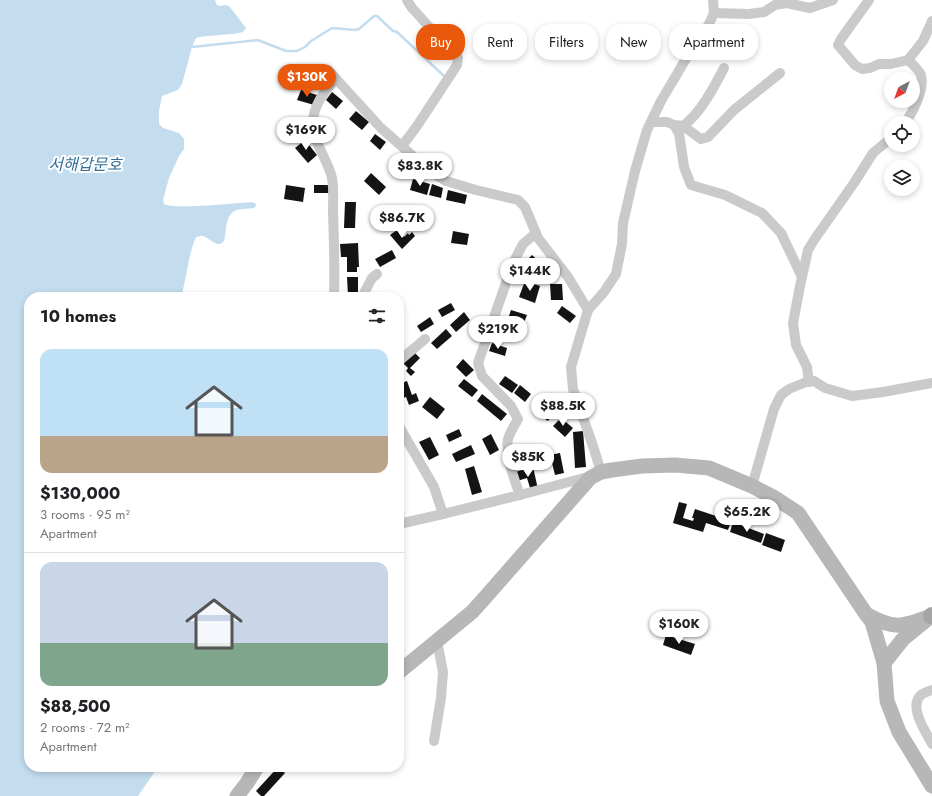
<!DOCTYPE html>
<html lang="en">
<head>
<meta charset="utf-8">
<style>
	:root { --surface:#fff; --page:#f6f6f6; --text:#202124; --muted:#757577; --line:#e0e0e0; --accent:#ea580c }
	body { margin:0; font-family:Jost,"Noto Sans KR",sans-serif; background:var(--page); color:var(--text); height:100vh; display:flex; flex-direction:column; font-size:15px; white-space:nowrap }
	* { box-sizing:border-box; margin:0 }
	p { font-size:13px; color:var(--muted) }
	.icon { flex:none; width:22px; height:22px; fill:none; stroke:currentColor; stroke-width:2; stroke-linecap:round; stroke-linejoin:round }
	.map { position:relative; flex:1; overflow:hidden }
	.drawer { position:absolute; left:24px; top:292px; width:380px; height:480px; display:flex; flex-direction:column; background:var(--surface); border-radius:16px; box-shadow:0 2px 6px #0003 }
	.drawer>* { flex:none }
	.top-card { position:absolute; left:416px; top:24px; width:380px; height:36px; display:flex; gap:8px }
	.needle { width:26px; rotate:221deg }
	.fabs { position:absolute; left:884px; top:72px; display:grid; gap:8px }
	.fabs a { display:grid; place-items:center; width:36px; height:36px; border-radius:50%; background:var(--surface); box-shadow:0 2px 6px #0003; font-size:20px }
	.price { position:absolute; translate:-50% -34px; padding:0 9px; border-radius:14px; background:#fff; color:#222; font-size:13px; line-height:26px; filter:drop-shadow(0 1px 2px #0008) }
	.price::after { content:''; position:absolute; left:50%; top:24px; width:12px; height:9px; margin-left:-6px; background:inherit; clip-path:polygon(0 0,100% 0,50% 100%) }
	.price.current { background:var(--accent); color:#fff }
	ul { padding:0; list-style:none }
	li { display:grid; align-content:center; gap:8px; height:212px; padding:0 16px }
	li+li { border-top:1px solid var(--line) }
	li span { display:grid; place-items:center; height:124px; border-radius:12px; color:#555 }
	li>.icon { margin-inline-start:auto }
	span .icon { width:72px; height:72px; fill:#fffc; stroke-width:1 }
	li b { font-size:17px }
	h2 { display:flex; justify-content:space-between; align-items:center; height:48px; padding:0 16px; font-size:17px }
	.pill { padding:0 14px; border-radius:16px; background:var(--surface); box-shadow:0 2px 6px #0003; font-size:14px; line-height:36px }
	.pill.current { background:var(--accent); color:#fff }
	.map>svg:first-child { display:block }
	.water { fill:#c3ddef }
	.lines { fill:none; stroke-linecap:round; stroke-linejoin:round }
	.stream { stroke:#c3ddef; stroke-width:2.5 }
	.building { fill:#141414 }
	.street { stroke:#cacaca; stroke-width:10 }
	.secondary { stroke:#b7b7b7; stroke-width:15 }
	.primary { stroke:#a5a5a5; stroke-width:16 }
	.labels { text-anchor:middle; stroke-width:4; stroke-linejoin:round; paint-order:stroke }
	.water-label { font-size:16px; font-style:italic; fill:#346f97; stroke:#fff }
</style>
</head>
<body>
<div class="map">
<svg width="932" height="796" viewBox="0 0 932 796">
	<rect width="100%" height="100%" fill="#fff"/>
	<path class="water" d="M0 0H215L217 5 220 6 225 5 229 6 246 28 243 32C228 36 212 34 196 38L192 47 182 84 178 90 162 96 159 111V124L163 128 179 133 184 139V149L179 156 169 178 163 200 164 204C173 210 236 203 252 202L256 204V206L254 208C248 209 238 208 233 212 223 219 228 240 222 243 215 247 209 237 202 236 200 235 198 237 196 237 188 255 187 277 181 297H29V767H158L138 796H0Z"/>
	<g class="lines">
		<polyline class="stream" points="192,47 258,40 286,51 297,51 305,47 311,41 332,28 355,30 359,29 374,16 377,16 393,31 397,32 444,76"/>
	</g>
	<g class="building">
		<polygon points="299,67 317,74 313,84 295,77"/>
		<polygon points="301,90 317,95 314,105 297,100"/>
		<polygon points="332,92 343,101 336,109 326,100"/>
		<polygon points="356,111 369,122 362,130 349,119"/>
		<polygon points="287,119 307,119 308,129 287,129"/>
		<polygon points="375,134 386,142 380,150 370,141"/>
		<polygon points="305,140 317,155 308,163 295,148"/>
		<polygon points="406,159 417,169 409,177 398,167"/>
		<polygon points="371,173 386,187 379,195 364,181"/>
		<polygon points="413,179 430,184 427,195 410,190"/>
		<polygon points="432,184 443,188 441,198 429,195"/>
		<polygon points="286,185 305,188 303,202 284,199"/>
		<polygon points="314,185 329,185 330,193 314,193"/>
		<polygon points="448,190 467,195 465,204 446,200"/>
		<polygon points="345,202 356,202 355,228 344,228"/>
		<polygon points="397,230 404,237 408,233 409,235 412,232 415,236 402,249 390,235"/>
		<polygon points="453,231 469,234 467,245 451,243"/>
		<polygon points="358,243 359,267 357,267 357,272 347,272 347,257 341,257 340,244"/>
		<polygon points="392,250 396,258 380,267 375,259"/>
		<polygon points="532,255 552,273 544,281 524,263"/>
		<polygon points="347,277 358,277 358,295 348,296"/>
		<polygon points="525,281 540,286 535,303 519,297"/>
		<polygon points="550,284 562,284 563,300 551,300"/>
		<polygon points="379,294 379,297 368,297 368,295"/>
		<polygon points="451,303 455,310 442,317 438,310"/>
		<polygon points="562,306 576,316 570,323 557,313"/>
		<polygon points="511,310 527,315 523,325 508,319"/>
		<polygon points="464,312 470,320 456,332 450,325"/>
		<polygon points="430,317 434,324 421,332 417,326"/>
		<polygon points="502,328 520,333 518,340 500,336"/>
		<polygon points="446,329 452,336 437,349 431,343"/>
		<polygon points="399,334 403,342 399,344"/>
		<polygon points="492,343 507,348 505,356 489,351"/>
		<polygon points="413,351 420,358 410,368 415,372 411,376 406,371 408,368 403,363"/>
		<polygon points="463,359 474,370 466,377 456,367"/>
		<polygon points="505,376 518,385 512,393 499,384"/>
		<polygon points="464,379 478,390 472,397 458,386"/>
		<polygon points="407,381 412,395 416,393 419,401 409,405 406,397 403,398 399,388 399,384"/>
		<polygon points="520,385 531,394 525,402 514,393"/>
		<polygon points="482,394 507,414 501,421 477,401"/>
		<polygon points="430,397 445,409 437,419 422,407"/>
		<polygon points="538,405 553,414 548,421 534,412"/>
		<polygon points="561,418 573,428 565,437 553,426"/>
		<polygon points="459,429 462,436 449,442 446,435"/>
		<polygon points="583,431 586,467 575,468 573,432"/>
		<polygon points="491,434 499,450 490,455 482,439"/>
		<polygon points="430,437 439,455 429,460 419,442"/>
		<polygon points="471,445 475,454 456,462 452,454"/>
		<polygon points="525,448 529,460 514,464 511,452"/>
		<polygon points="560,453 564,473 555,475 550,455"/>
		<polygon points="474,466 482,492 472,495 465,469"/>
		<polygon points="533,467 538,489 531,491 527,478 517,481 515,472"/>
		<polygon points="679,502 687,504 683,518 693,521 694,518 692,518 695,509 731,521 728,530 706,523 703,532 673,523"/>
		<polygon points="733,522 764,534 761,543 730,532"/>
		<polygon points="766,533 785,540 781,552 762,545"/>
		<polygon points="666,635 695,644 691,655 663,645"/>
		<polygon points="278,767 285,773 264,796 261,796 256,791"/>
	</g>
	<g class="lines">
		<g class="street">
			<polyline points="869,0 841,39 838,45 855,65 862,69 870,68 879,64 891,64 908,60"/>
			<polyline points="714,13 749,14 764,12 775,5 787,3 810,8 833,0"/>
			<polyline points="328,70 381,128 431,172 446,181 476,190 518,200 525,207 538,238 568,277 588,310"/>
			<polyline points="651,122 667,122 674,125 679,133 684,167 691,185 725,195 762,213 781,233 802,277"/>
			<path d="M905 123C913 112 925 89 921 75 919 70 912 64 908 60L923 41 932 21"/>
			<polyline points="674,125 683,126 701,139 708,137 734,110 780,73"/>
			<path d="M683 126C700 114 714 87 724 68"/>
			<polyline points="402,146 417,126 457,65 458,58 455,52 442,41 412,8 407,0"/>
			<path d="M334 297C335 268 334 240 333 212 333 201 334 189 332 178 328 159 311 140 313 121 314 105 325 90 336 79"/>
			<polyline points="362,297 372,278 377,274"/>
			<polyline points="399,361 425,339"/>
			<polyline points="809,382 807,367 796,345 793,323 800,286 808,250 814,240 854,183 873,153 891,138"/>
			<polyline points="399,426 434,487 443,514 520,495 584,478 590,478"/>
			<polyline points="601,472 593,446 573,389 571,367 588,310 604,292 616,274 622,244 623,223 635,171 647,130 661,101 687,57 709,24 714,13 713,0"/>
			<polyline points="752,486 774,409 781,395 789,389 806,382 814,381 825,388 852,396 883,392 932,383"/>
			<path d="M520 495C515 482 505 453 508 439 510 432 515 425 518 419L511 406 482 376 478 363 513 263 523 244 536 233"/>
			<polyline points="399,524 443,514"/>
			<path d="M932 690C929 691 923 693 921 695 908 707 926 732 932 744"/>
			<polyline points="434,741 441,698 443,672 437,641"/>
		</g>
		<g class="secondary">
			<polyline points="866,614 872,622 884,663"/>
			<path d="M399 672 472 612 482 601 590 478 601 472 612 470 642 466 675 465 709 468 752 486 775 498 798 513 866 614C894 630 902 627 931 616L903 639 884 663 887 701 899 732 932 786"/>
			<polyline points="237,796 247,783 257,767"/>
		</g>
		<polyline class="primary" points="931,616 932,615"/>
	</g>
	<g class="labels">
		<g class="water-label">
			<text x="85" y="170">서해갑문호</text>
		</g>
	</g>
</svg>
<div class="fabs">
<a><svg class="needle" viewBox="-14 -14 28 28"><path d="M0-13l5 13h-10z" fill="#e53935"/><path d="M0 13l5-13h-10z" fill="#757577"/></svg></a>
<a><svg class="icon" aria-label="locate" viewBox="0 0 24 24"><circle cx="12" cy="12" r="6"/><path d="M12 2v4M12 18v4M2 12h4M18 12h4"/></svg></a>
<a><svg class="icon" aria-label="layers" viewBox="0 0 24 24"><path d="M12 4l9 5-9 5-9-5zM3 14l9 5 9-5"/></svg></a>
</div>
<b class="price current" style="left:307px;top:98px">$130K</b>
<b class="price" style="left:306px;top:151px">$169K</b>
<b class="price" style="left:420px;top:187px">$83.8K</b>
<b class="price" style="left:402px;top:239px">$86.7K</b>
<b class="price" style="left:530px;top:292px">$144K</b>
<b class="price" style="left:498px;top:350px">$219K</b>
<b class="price" style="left:563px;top:427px">$88.5K</b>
<b class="price" style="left:528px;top:478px">$85K</b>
<b class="price" style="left:747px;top:533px">$65.2K</b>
<b class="price" style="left:679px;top:645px">$160K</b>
<div class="top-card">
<a class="pill current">Buy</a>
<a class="pill">Rent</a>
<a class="pill">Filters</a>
<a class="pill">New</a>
<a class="pill">Apartment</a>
</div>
<section class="drawer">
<h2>10 homes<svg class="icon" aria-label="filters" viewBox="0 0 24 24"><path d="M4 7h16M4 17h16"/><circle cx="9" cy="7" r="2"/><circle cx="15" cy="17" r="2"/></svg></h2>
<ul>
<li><span style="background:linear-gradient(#bfe0f5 70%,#b9a48a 0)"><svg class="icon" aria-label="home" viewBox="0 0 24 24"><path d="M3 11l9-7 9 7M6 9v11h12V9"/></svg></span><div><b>$130,000</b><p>3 rooms · 95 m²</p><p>Apartment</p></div></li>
<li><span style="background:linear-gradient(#c9d6e8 65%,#7fa58c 0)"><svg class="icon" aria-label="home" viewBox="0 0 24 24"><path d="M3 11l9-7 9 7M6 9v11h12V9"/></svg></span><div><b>$88,500</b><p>2 rooms · 72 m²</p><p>Apartment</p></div></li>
</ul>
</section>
</div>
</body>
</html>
